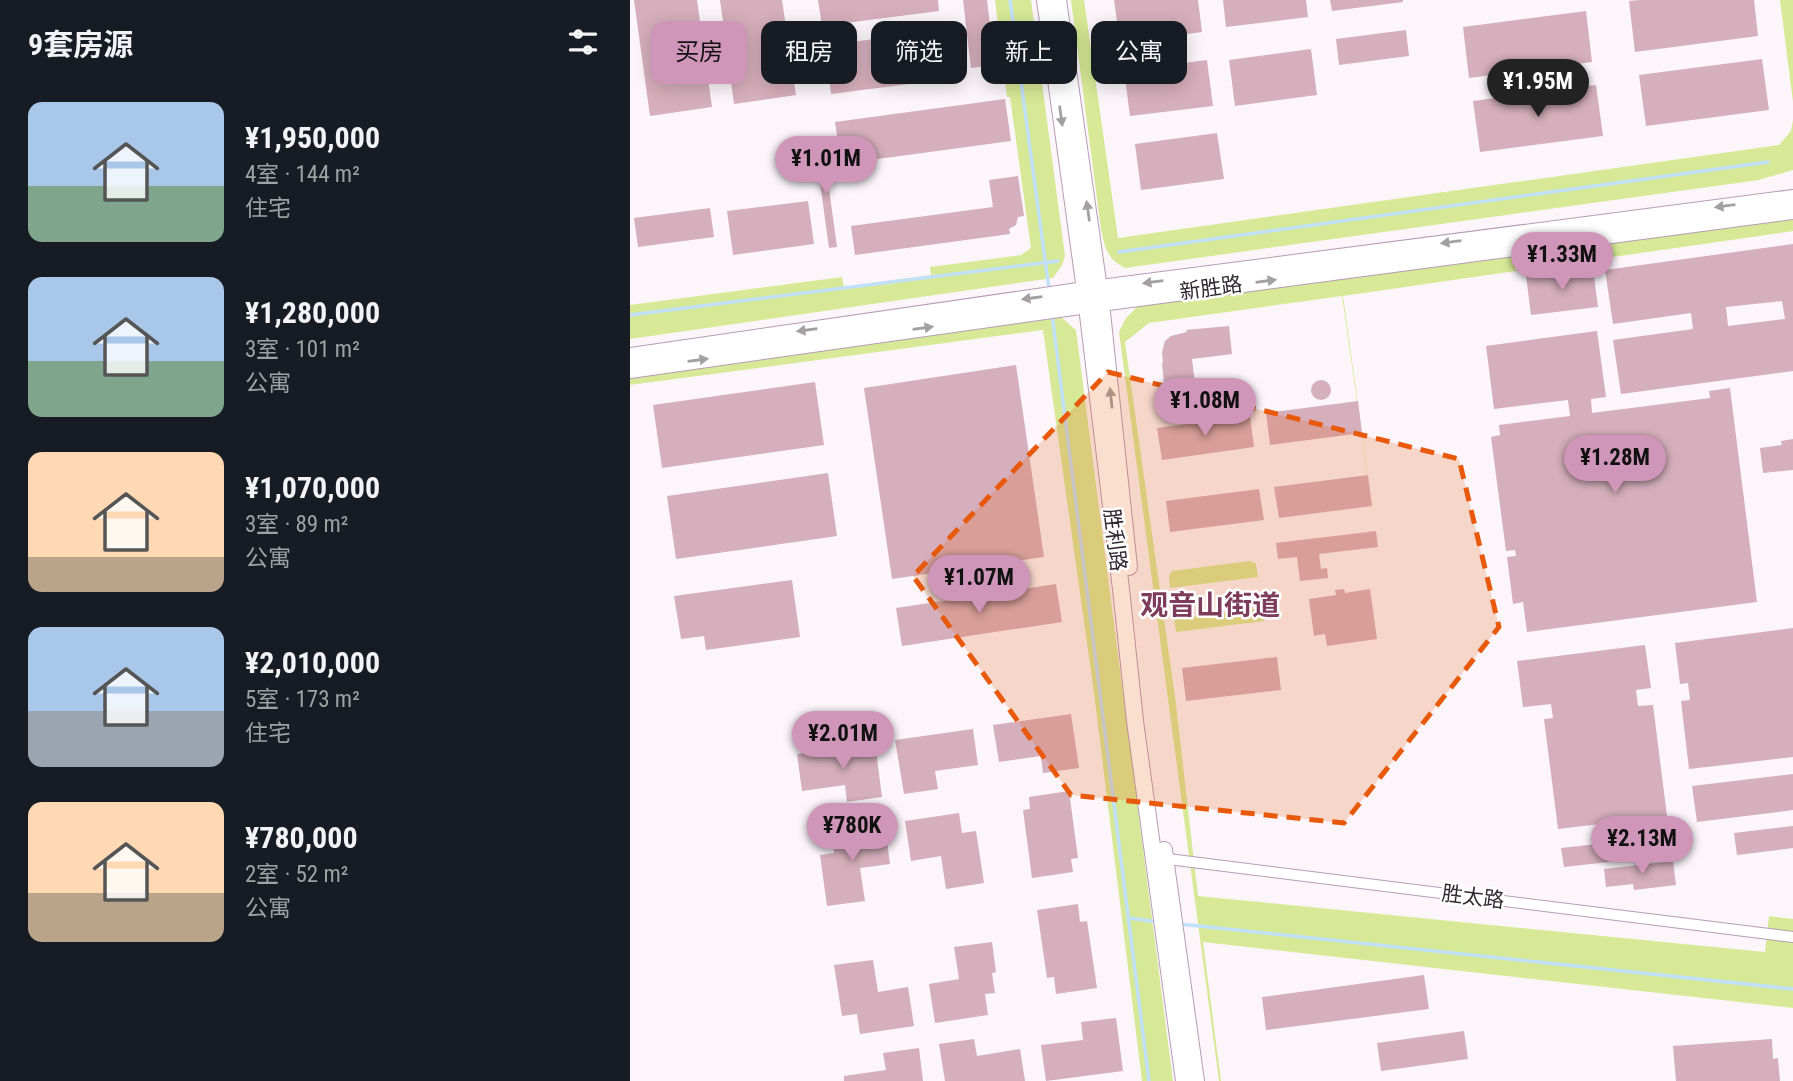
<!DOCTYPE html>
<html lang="zh">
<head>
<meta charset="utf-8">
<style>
	:root { --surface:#171b24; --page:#20242c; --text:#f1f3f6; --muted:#9ea1a6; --accent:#d096b9 }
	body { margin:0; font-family:"Roboto Condensed","Noto Sans SC",sans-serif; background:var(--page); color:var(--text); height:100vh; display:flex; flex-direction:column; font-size:26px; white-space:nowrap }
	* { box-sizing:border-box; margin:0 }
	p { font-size:23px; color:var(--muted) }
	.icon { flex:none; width:38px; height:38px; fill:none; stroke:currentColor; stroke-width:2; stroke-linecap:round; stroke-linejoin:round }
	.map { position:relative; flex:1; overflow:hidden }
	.drawer { display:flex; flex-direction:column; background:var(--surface); width:630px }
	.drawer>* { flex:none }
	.banner { position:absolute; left:21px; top:21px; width:665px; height:63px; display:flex; gap:14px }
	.price { position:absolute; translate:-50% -60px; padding:0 16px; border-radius:24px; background:var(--accent); color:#111; font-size:23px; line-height:46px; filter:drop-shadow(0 2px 4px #0008) }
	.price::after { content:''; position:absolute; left:50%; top:42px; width:21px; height:16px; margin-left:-10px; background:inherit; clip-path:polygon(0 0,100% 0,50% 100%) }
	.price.active { background:#222; color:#fff }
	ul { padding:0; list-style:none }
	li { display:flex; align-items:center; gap:21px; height:175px; padding:0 28px }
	li span { display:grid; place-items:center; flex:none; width:196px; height:140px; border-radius:14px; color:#555 }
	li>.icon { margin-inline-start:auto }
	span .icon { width:84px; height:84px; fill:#fffc; stroke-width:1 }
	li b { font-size:30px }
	h2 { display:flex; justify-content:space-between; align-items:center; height:84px; padding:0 28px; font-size:30px }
	.tag { padding:0 24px; border-radius:14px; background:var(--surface); box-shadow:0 4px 18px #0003; font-size:24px; line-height:63px }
	.tag.active { background:var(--accent); color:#111 }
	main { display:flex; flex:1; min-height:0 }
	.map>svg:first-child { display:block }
	.green { fill:#d7e996 }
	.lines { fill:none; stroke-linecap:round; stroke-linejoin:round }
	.stream { stroke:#c1e0f9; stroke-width:3.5 }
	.building { fill:#d5afbb; fill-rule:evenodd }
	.street-casing { stroke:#b79cb5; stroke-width:12 }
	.secondary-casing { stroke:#b79cb5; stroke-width:18 }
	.street { stroke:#fff; stroke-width:10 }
	.secondary { stroke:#fff; stroke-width:16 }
	.oneway { fill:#a39fa3 }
	.marked { fill:#e8590c; fill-opacity:0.2; stroke:#e8590c; stroke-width:5; stroke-dasharray:14 9; stroke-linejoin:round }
	.labels { text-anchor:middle; stroke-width:5; stroke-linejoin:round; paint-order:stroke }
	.street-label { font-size:21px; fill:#332933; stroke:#fff }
	.district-label { font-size:28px; font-weight:bold; fill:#7e3c5c; stroke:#fff }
</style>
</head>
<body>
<main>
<section class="drawer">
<h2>9套房源<svg class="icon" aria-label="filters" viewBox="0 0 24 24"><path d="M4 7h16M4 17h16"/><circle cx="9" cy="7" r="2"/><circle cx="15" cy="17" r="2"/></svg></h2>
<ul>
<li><span style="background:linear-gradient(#a9c7e8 60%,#7fa58c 0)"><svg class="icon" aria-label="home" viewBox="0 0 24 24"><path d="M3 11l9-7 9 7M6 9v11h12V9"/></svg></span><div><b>¥1,950,000</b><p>4室 · 144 m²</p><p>住宅</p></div></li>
<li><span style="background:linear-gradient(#a9c7e8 60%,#7fa58c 0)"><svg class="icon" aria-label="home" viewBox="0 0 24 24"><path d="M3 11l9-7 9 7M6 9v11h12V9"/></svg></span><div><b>¥1,280,000</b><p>3室 · 101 m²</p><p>公寓</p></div></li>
<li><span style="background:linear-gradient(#ffd9b3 75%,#b9a48a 0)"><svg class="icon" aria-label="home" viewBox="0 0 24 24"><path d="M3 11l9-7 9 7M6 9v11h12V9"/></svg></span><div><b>¥1,070,000</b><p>3室 · 89 m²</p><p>公寓</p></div></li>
<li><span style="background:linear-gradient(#a9c7e8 60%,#9aa5b1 0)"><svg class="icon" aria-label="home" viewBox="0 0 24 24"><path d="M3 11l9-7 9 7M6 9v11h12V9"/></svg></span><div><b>¥2,010,000</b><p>5室 · 173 m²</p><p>住宅</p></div></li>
<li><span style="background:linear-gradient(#ffd9b3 65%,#b9a48a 0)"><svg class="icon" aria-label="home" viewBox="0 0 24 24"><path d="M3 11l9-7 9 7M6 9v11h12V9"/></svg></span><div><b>¥780,000</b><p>2室 · 52 m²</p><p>公寓</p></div></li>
</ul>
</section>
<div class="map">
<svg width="1163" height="1081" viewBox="0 0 1163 1081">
	<rect width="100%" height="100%" fill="#fcf6fb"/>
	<g class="green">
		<polygon points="365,0 401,0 435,256 432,265 423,278 0,339 0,305 212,277 214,287 301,275 300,267 391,255 401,248 380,97 377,97"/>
		<path d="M441 0H454L488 238 1149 145 1161 131 1163 120V170L1129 180 495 268C477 259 475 248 471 229Z"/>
		<polygon points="1150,0 1163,0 1163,102"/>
		<polygon points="1163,216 1163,231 713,296 748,548 712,296 519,323 495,342 546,704 568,896 1135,952 1139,916 1163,919 1163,1008 573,942 591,1081 589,1081 489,332 496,318 509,305"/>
		<polygon points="431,317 446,330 543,1081 512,1081 464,693 413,330 0,385 0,378"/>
		<polygon points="620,561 626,564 628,577 540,588 539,576 542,571"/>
		<polygon points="632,608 634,621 546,632 544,619"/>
	</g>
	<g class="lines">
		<g class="stream">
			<polyline points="380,0 419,289"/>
			<polyline points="489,252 1138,162"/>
			<polyline points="422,314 519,1081"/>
			<polyline points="0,315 428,261"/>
			<polyline points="499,918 528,922"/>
			<polyline points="550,924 1163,989"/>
		</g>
	</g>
	<g class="building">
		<polygon points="4,0 67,0 82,107 20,116"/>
		<polygon points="90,0 152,0 166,95 104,104"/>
		<polygon points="188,0 308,0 309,11 192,26"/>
		<polygon points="333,0 357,0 365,65 341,68"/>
		<polygon points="484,0 568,0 572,32 490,43"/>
		<polygon points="593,0 676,0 678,17 596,27"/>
		<polygon points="700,0 773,0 773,2 702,11"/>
		<polygon points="1009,0 1124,0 1128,36 1005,52 999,1"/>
		<polygon points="956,11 962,62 839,78 833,27"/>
		<polygon points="776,30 779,56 709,65 706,39"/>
		<polygon points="313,31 319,79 201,94 195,45"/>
		<polygon points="681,49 687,95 605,106 599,60"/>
		<polygon points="1132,59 1139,110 1016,126 1009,75"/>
		<polygon points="577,60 583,106 500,116 494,71"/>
		<polygon points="966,85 973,136 850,152 843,101"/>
		<polygon points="375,99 381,141 211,164 205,122"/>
		<polygon points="587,133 594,179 511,190 505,144"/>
		<polygon points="193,145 207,247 199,248 185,146"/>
		<polygon points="388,176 394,216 388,217 386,225 379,229 380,234 225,255 221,226 363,207 359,180"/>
		<polygon points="178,201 184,244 103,255 97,211"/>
		<polygon points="80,208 84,237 8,247 4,218"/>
		<path d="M1163 244V371L991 394 983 340 1063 329 1061 313 983 324 975 270ZM1152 301 1155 319 1098 326 1096 307Z"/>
		<polygon points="963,268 968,307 901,315 896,276"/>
		<polygon points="599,326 602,354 562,359 567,400 536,404 532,363 533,363 532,352 535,341 541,336 557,332 556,330"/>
		<polygon points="967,331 976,397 961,399 962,413 1080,398 1079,391 1100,388 1127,602 897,632 893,602 883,604 877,557 886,556 885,550 876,551 861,437 870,435 869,425 940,416 938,400 864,409 856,346"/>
		<polygon points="386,365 414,557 262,579 234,388"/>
		<circle cx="691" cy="390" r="10"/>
		<polygon points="185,382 194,445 32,468 23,405"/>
		<polygon points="728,401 732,433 640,445 636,413"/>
		<polygon points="620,416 624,447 532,460 527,428"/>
		<polygon points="1163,439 1163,470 1133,473 1130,448 1152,445 1151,441"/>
		<polygon points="198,473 207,536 46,559 37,496"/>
		<polygon points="738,475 742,506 649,518 644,487"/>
		<polygon points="629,489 634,520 540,532 536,501"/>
		<polygon points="746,531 748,547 689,554 691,569 697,568 698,578 670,581 667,557 648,559 646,543"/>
		<polygon points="162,580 170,637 76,650 74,636 51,639 44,596"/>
		<polygon points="426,584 432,622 272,646 266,608"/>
		<polygon points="714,589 715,593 740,589 747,639 697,646 695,634 684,636 679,599 706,595 705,590"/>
		<polygon points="1163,628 1163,757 1059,769 1051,701 1060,700 1058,683 1050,684 1045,643"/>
		<polygon points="1015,645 1021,688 1006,690 1008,706 1023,705 1037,816 928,829 914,719 923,718 921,704 893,707 887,661"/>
		<polygon points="647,657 651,690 556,701 552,668"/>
		<polygon points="441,714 449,768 413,773 411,756 369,762 363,725"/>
		<polygon points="343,729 348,765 305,771 308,789 274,794 265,740"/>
		<polygon points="245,743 252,797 217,802 215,785 172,791 167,754"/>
		<polygon points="1163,774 1163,810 1067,822 1062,786"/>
		<polygon points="439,791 448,858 441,859 443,872 402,878 393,810 400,809 399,797"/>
		<polygon points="329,813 332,833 346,831 354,883 316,889 311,856 281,861 275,821"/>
		<polygon points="255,825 260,864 230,868 235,901 197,906 190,855 204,853 201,832"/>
		<polygon points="1163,826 1163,848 1107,855 1104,833"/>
		<polygon points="1041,836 1043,855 934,867 931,848"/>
		<polygon points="1043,861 1046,885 1004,890 1003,884 976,887 974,869"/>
		<polygon points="448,904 450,922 457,921 467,988 426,994 424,977 417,978 407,910"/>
		<polygon points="362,942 366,972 362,973 365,993 355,994 358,1015 305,1023 299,984 329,979 324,947"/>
		<polygon points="243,960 248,992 278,987 284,1026 230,1034 227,1014 212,1016 204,965"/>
		<polygon points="794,975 799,1009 636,1030 632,997"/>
		<polygon points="486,1018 493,1071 416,1081 411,1045 453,1040 451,1022"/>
		<polygon points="834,1031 838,1059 751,1071 747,1043"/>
		<polygon points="344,1039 347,1056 390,1049 395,1081 315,1081 309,1044"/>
		<polygon points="1142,1039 1143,1059 1148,1058 1150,1081 1046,1081 1043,1046"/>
		<polygon points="289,1048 293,1081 214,1081 214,1076 256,1070 253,1053"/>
	</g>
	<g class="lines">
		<g class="street-casing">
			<polyline id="street" points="530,858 1163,937"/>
		</g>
		<g class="secondary-casing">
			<g id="secondary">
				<polyline points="415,0 455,290 491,589 505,721 554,1081"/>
				<polyline points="428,0 471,303 499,567"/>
				<polyline points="0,356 455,290 1163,198"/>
				<polyline points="0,370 471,303 1163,211"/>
				<polyline points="534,850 566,1081"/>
			</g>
		</g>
		<use href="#street" class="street"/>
		<use href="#secondary" class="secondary"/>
	</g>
	<defs><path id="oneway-solid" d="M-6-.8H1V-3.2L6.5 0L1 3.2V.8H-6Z" transform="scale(1.75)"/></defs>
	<g class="oneway">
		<use href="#oneway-solid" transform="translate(431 116) rotate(82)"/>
		<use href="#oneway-solid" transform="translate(1095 206) rotate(173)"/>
		<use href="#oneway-solid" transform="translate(458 211) rotate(-98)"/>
		<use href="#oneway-solid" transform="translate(821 242) rotate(173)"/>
		<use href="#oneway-solid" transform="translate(636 281) rotate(-8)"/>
		<use href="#oneway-solid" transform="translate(523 282) rotate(173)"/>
		<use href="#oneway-solid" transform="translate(402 298) rotate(172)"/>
		<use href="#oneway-solid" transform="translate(293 328) rotate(-8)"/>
		<use href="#oneway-solid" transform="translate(177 330) rotate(172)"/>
		<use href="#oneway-solid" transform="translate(68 360) rotate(-8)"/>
		<use href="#oneway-solid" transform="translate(481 398) rotate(-96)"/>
	</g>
	<path class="marked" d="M478 372 829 459 869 627 714 823 441 795 283 576Z"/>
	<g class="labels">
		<g class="street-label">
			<text transform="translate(581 288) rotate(-8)" y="7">新胜路</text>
			<text transform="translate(485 540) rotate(83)" y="7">胜利路</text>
			<text transform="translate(843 897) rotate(7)" y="7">胜太路</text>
		</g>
		<g class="district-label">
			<text x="580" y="615">观音山街道</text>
		</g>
	</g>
</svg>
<b class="price active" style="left:908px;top:119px">¥1.95M</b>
<b class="price" style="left:196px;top:196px">¥1.01M</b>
<b class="price" style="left:932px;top:292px">¥1.33M</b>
<b class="price" style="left:575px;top:438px">¥1.08M</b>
<b class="price" style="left:985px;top:495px">¥1.28M</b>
<b class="price" style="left:349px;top:615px">¥1.07M</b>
<b class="price" style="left:213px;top:771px">¥2.01M</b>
<b class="price" style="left:222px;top:863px">¥780K</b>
<b class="price" style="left:1012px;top:876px">¥2.13M</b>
<div class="banner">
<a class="tag active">买房</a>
<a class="tag">租房</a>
<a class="tag">筛选</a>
<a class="tag">新上</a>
<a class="tag">公寓</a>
</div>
</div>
</main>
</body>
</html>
